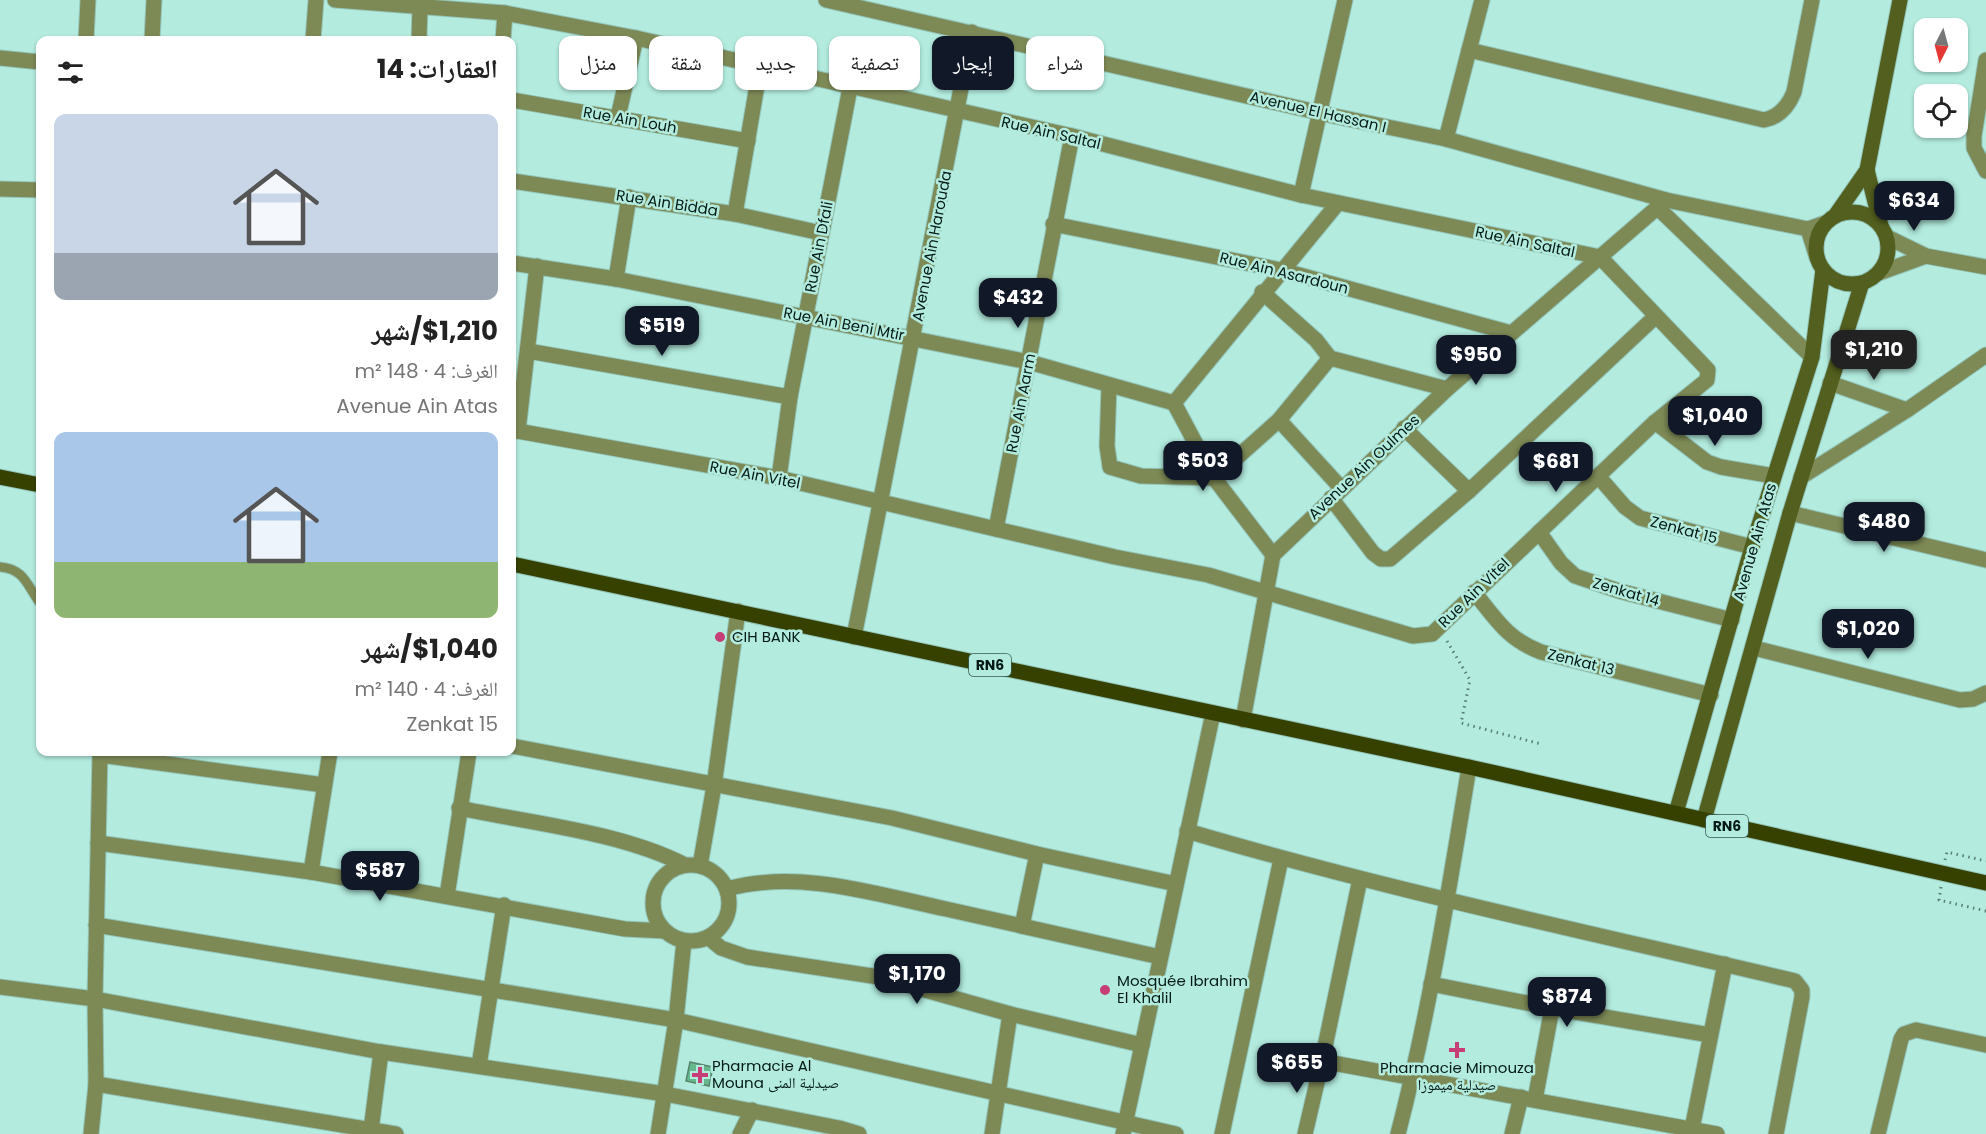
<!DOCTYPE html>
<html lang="ar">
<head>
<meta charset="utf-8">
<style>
	:root { --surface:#fff; --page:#f2f2f2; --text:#222; --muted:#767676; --accent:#111827 }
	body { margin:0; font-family:Poppins,"Noto Naskh Arabic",sans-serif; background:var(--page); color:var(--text); direction:rtl; height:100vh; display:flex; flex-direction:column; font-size:22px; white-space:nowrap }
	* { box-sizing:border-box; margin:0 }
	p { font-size:20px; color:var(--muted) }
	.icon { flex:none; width:33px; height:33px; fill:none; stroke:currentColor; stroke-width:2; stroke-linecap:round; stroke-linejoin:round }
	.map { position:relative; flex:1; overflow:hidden; direction:ltr }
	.drawer { position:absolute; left:36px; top:36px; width:480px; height:720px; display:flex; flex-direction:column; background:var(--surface); border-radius:12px; box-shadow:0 2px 4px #0004; direction:rtl }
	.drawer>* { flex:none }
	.hud { position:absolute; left:534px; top:36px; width:570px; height:54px; direction:rtl; display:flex; gap:12px }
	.needle { width:39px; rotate:186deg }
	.tools { position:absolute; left:1914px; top:18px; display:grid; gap:12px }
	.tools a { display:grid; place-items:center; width:54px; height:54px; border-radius:12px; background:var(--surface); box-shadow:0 2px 4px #0004; font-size:30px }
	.price { position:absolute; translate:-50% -51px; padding:0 14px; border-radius:12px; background:var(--accent); color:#fff; font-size:20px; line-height:39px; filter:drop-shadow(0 2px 3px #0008) }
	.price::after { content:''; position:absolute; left:50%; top:36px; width:18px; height:14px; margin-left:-9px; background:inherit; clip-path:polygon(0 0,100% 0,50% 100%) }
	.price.current { background:#222; color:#fff }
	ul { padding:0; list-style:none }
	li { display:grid; align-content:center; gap:12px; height:318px; padding:0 18px }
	li span { display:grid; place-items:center; height:186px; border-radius:12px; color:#555 }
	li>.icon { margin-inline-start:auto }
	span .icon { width:108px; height:108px; fill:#fffc; stroke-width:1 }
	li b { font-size:26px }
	h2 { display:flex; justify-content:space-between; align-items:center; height:72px; padding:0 18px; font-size:26px }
	.chip { padding:0 21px; border-radius:12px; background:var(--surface); box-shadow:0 2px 4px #0004; font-size:21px; line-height:54px }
	.chip.current { background:var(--accent); color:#fff }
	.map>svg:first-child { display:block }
	.building { fill:#64b88c; stroke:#59846c; stroke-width:1.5 }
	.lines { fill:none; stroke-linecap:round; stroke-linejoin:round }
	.lane-casing { stroke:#94c6bb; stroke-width:11 }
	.street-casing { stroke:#94c6bb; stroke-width:17 }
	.secondary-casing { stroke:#94c6bb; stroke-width:17 }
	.primary-casing { stroke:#94c6bb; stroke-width:17 }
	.path { stroke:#587f76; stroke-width:3; stroke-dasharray:1.5 4.5; stroke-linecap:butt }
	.lane { stroke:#7e8a56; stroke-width:9 }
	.street { stroke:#7e8a56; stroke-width:15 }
	.secondary { stroke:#535f1e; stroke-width:15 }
	.primary { stroke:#364100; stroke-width:15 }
	.poi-dot { fill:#c73d75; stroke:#b3ecdf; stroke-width:2 }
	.labels { text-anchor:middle; stroke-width:5; stroke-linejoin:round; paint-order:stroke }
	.shield { fill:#b3ecdf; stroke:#385952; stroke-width:1.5 }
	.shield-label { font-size:14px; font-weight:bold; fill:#041a15 }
	.street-label { font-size:15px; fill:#041a15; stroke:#b3ecdf }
	.poi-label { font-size:15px; fill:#041a15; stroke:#b3ecdf; text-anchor:start }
</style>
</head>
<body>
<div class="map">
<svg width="1986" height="1134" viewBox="0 0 1986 1134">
	<rect width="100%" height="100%" fill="#b3ecdf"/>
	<polygon class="building" points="690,1062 713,1067 709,1086 686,1081"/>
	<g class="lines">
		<g class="lane-casing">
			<path id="lane" d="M0 567C25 569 27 586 40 603"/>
		</g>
		<g class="street-casing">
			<g id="street">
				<polyline points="335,0 505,13 636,38 1072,136 1301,195 1600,257 1708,370 1707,380 1655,422 1432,634 1413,636 1208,575 1115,557 779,478 512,430"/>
				<polyline points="826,0 1334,116 1446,139 1666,200 1808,229 1825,223"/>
				<polyline points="86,40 88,0"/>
				<polyline points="152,40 154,0"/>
				<polyline points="313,40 316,0"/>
				<polyline points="419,40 420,8"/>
				<polyline points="503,40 505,13"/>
				<path d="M1469 50 1764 120C1779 117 1788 107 1794 92L1812 0"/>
				<polyline points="0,58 40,62"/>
				<polyline points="1986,60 1974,136 1974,148 1986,171"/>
				<polyline points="512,100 748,141"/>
				<polyline points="618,117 636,38"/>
				<polyline points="1446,139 1482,0"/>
				<polyline points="512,181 735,214 821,233"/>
				<polyline points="0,189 40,190"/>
				<polyline points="1301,195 1345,0"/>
				<polyline points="1657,207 1812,357"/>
				<polyline points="735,214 760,68"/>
				<polyline points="1053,224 1281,270 1511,333"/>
				<polyline points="1808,229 1817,258"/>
				<polyline points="1887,237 1926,256 1986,267"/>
				<polyline points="512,263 616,279 1029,362 1174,403"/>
				<polyline points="1879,273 1926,256"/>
				<polyline points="616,279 629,197"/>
				<polyline points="1262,292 1316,340 1330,358 1447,389"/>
				<polyline points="528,351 790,397"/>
				<polyline points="1830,383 1907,410"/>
				<polyline points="1109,385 1107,446 1110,467 1141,476 1214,478 1279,420 1330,358"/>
				<polyline points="1174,403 1338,203"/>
				<polyline points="1174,403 1214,478 1273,555"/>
				<polyline points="1279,420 1342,489"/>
				<polyline points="1655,422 1707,462 1721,467 1774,476"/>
				<polyline points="1404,428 1469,491"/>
				<polyline points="518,431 537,266"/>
				<polyline points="1598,476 1625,507 1640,518 1752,547"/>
				<polyline points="1801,477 1907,410 1986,355"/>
				<polyline points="779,478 790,397 850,88"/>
				<polyline points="1331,498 1373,553 1381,559 1390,559 1469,491 1656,316"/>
				<polyline points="1790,513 1986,560"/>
				<polyline points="996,529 1072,136"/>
				<polyline points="1539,532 1561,563 1575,576 1619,591 1732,620"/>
				<path d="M1474 592C1496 619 1507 639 1541 652L1711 695"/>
				<polyline points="854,637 972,32"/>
				<polyline points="1754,648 1960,700 1973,699 1986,693"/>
				<polyline points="1243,720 1273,555 1447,389 1666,200"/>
				<polyline points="512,746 892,818 1037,854 1176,884"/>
				<polyline points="100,755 324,785"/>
				<path d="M459 808C530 823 621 832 685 865"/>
				<path d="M1187 831C1387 890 1592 933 1795 981L1802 990V997L1776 1134"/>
				<polyline points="98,843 311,872 625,929 665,931"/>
				<circle cx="691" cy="903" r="38"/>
				<polyline points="700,866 714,786 738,611"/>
				<polyline points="311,872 330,752"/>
				<polyline points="1360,879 1322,1061 1717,1134"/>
				<path d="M727 889C799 869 875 894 946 909 1018 925 1089 941 1160 957"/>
				<polyline points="447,896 469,752"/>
				<polyline points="96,925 676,1020 1176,1134"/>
				<polyline points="1022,926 1037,854"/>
				<polyline points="709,938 721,948 747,957 879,977 1010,1014 1142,1045"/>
				<polyline points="1431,984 1552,1008 1710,1035"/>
				<polyline points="0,987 95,999 381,1052 665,1094 839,1128 859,1134"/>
				<polyline points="479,1066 504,905"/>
				<polyline points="96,1084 396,1134"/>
				<polyline points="1535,1100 1552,1008"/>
				<polyline points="371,1130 381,1052"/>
				<polyline points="91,1134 96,1084 95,999 100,752"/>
				<polyline points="658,1134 676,1020 684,941"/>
				<polyline points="740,1134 752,1110"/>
				<polyline points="992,1134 1010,1014"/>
				<polyline points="1123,1134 1213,713"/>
				<polyline points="1222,1134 1281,859"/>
				<polyline points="1305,1134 1322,1061"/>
				<path d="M1398 1134C1429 1014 1449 890 1469 767"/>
				<polyline points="1512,1134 1521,1097"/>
				<polyline points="1691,1134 1725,964"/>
				<polyline points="1878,1134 1901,1039 1904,1034 1916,1030 1986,1045"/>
			</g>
		</g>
		<g class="secondary-casing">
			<g id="secondary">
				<polyline points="1867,170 1881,226"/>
				<circle cx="1852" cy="248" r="36"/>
				<polyline points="1835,216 1867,170 1900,0"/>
				<polyline points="1676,813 1752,547 1812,357 1823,270"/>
				<polyline points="1704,820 1790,513 1861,286 1857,284"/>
			</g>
		</g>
		<g class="primary-casing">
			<g id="primary">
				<polyline points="0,477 40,485"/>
				<polyline points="512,564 1469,767 1986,883"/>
			</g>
		</g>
		<g class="path">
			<polyline points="1447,641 1470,680 1461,723 1541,744"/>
			<polyline points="1945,860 1947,852 1986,861"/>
			<polyline points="1941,887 1939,900 1986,911"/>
		</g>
		<use href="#lane" class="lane"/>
		<use href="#street" class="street"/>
		<use href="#secondary" class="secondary"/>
		<use href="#primary" class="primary"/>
	</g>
	<g class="poi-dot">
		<circle cx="720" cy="637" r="6"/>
		<circle cx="1105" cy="990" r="6"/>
		<path d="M1454 1041h6v6h6v6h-6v6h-6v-6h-6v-6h6z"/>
		<path d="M697 1066h6v6h6v6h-6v6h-6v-6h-6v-6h6z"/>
	</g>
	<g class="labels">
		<g class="shield">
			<rect x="969" y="654" width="42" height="22" rx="4.5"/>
			<rect x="1706" y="815" width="42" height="22" rx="4.5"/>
		</g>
		<g class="shield-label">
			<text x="990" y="670">RN6</text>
			<text x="1727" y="831">RN6</text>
		</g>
		<g class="street-label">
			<text transform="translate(1318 112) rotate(13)" y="5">Avenue El Hassan I</text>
			<text transform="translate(630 120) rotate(10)" y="5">Rue Ain Louh</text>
			<text transform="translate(1051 133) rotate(13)" y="5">Rue Ain Saltal</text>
			<text transform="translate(667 203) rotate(9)" y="5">Rue Ain Bidda</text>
			<text transform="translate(1525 242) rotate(12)" y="5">Rue Ain Saltal</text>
			<text transform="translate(932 246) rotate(-79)" y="5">Avenue Ain Harouda</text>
			<text transform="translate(819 247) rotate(-79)" y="5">Rue Ain Dfali</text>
			<text transform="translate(1284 273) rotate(14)" y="5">Rue Ain Asardoun</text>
			<text transform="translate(844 324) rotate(11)" y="5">Rue Ain Beni Mtir</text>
			<text transform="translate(1021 403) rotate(-79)" y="5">Rue Ain Aarm</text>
			<text transform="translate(1364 467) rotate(-43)" y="5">Avenue Ain Oulmes</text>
			<text transform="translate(755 475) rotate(11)" y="5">Rue Ain Vitel</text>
			<text transform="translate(1684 530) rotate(15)" y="5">Zenkat 15</text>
			<text transform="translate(1755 542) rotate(-74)" y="5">Avenue Ain Atas</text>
			<text transform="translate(1626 592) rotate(16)" y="5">Zenkat 14</text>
			<text transform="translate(1474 593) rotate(-44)" y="5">Rue Ain Vitel</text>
			<text transform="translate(1581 662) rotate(14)" y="5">Zenkat 13</text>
		</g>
		<g class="poi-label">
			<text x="732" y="642">CIH BANK</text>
			<text x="1117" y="986">Mosquée Ibrahim<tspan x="1117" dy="17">El Khalil</tspan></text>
			<text x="712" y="1071">Pharmacie Al<tspan x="712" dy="17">Mouna صيدلية المنى</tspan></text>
			<text x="1457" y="1073" text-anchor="middle">Pharmacie Mimouza<tspan x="1457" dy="17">صيدلية ميموزا</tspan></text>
		</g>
	</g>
</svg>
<div class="tools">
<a><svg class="needle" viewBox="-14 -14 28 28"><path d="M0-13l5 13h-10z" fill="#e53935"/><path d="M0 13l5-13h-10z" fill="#767676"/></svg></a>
<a><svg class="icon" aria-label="locate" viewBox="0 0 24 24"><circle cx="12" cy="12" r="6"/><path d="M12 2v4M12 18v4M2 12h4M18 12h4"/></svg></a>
</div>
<b class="price" style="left:1914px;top:232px">$634</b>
<b class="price" style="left:1018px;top:329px">$432</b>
<b class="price" style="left:662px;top:357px">$519</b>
<b class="price current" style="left:1874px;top:381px">$1,210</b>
<b class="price" style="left:1476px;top:386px">$950</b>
<b class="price" style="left:1715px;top:447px">$1,040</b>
<b class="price" style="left:1203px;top:492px">$503</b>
<b class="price" style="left:1556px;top:493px">$681</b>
<b class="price" style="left:1884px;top:553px">$480</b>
<b class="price" style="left:1868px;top:660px">$1,020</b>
<b class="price" style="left:380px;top:902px">$587</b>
<b class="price" style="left:917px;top:1005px">$1,170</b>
<b class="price" style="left:1567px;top:1028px">$874</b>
<b class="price" style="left:1297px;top:1094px">$655</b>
<div class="hud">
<a class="chip">شراء</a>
<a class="chip current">إيجار</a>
<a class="chip">تصفية</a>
<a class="chip">جديد</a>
<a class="chip">شقة</a>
<a class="chip">منزل</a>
</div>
<section class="drawer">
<h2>العقارات: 14<svg class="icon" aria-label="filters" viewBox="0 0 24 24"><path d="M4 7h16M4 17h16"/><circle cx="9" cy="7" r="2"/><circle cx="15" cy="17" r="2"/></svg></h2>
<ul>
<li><span style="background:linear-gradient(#c9d6e8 75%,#9aa5b1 0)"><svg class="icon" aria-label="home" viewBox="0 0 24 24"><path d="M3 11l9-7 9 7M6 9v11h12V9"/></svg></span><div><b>$1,210/شهر</b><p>الغرف: 4 · 148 m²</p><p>Avenue Ain Atas</p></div></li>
<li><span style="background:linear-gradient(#a9c7e8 70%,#8fb573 0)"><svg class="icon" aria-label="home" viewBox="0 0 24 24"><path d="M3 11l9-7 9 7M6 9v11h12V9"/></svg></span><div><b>$1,040/شهر</b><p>الغرف: 4 · 140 m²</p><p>Zenkat 15</p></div></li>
</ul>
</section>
</div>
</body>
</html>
